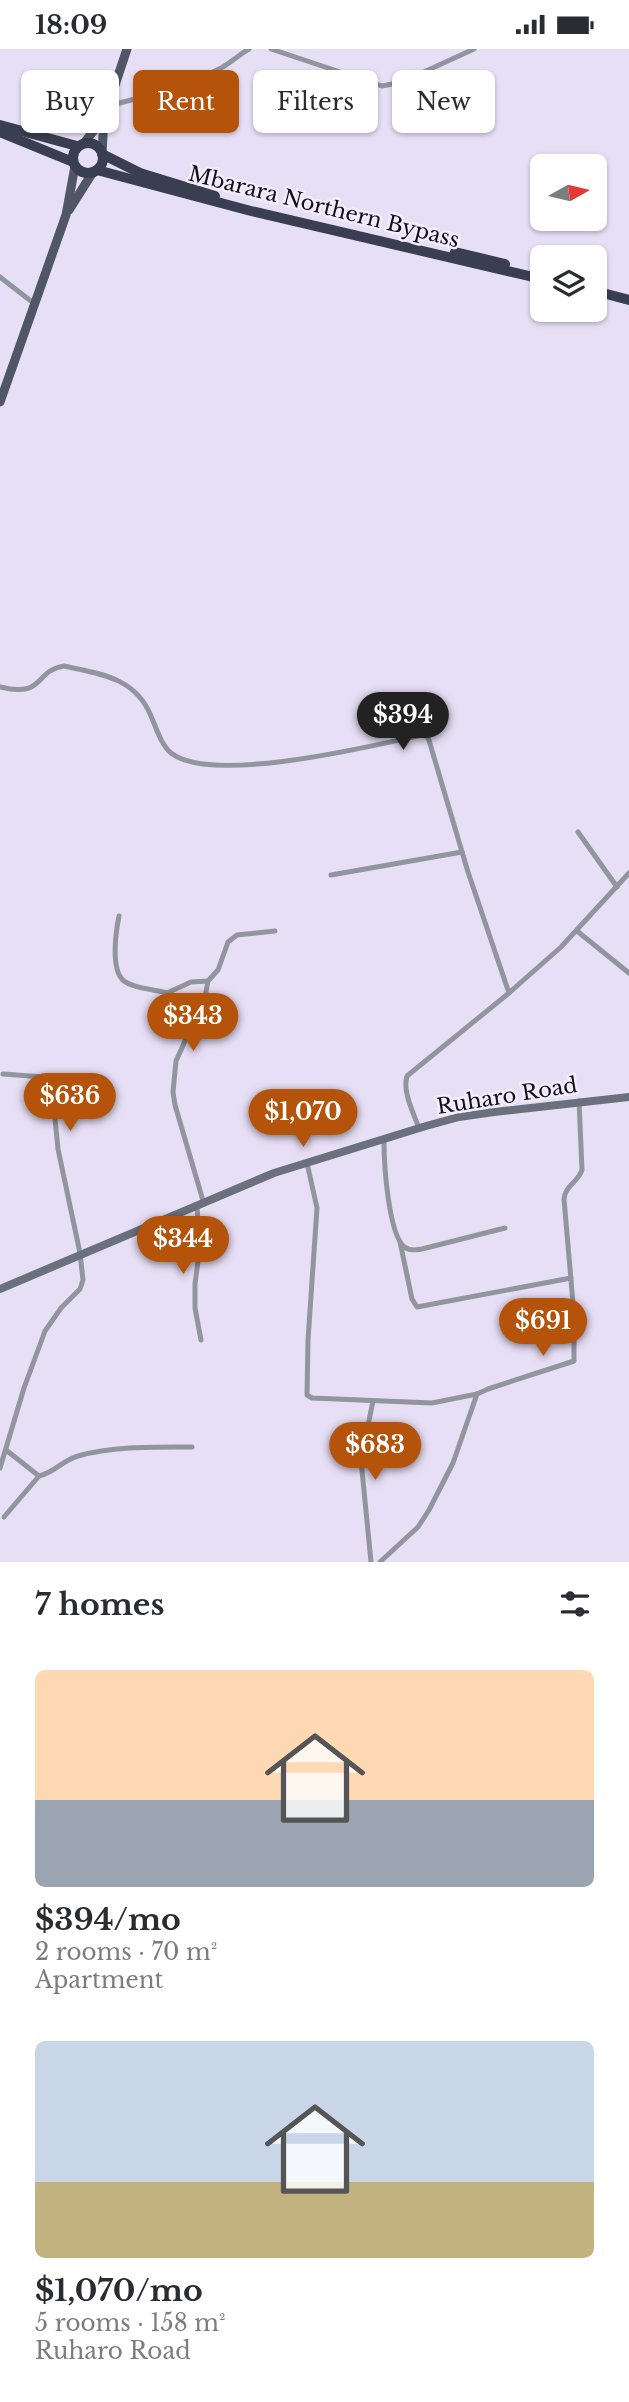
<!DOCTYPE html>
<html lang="en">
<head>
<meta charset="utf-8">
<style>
	:root { --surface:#fff; --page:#f7f7f7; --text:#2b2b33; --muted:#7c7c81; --accent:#b45309 }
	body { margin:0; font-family:"Libre Baskerville",serif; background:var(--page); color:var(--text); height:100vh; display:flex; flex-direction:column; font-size:26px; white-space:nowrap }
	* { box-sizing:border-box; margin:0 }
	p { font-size:23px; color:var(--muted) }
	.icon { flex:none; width:38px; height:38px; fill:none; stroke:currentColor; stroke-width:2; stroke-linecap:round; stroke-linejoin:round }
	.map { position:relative; height:1513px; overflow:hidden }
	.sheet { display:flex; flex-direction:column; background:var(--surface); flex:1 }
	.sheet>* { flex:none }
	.banner { position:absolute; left:21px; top:21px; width:588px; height:63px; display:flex; gap:14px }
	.needle { width:46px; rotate:82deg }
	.buttons { position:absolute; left:530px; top:105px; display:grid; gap:14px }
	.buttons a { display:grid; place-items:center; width:77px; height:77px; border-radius:10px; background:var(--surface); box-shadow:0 2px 5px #0004; font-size:35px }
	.price { position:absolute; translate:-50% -60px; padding:0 16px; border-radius:24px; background:var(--accent); color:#fff; font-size:23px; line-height:46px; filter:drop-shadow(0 2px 4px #0008) }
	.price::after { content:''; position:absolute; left:50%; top:42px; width:21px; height:16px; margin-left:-10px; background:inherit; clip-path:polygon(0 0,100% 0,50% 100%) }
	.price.current { background:#222; color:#fff }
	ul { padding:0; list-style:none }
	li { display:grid; align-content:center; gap:14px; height:371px; padding:0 35px }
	li span { display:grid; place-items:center; height:217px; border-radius:10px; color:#555 }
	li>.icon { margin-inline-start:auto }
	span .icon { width:126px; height:126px; fill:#fffc; stroke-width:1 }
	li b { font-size:30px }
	h2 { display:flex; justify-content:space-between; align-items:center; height:84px; padding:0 35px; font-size:30px }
	.tag { padding:0 24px; border-radius:10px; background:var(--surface); box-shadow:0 2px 5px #0004; font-size:24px; line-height:63px }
	.tag.current { background:var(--accent); color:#fff }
	.status { display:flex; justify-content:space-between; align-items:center; height:49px; padding:0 35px; background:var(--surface); direction:ltr }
	.status svg { height:19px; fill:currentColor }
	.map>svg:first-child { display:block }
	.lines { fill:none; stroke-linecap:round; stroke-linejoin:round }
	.street { stroke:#91959e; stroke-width:5 }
	.secondary { stroke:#6b707d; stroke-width:8 }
	.primary { stroke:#4f5665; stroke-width:9 }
	.highway { stroke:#393f51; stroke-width:10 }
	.labels { text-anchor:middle; stroke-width:5; stroke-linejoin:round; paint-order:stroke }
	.street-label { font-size:21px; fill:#131018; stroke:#f3edff }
</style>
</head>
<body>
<div class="status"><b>18:09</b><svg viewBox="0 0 49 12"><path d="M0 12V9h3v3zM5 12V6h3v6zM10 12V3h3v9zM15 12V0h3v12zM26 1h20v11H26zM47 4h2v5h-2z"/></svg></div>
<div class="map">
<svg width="629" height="1513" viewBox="0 0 629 1513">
	<rect width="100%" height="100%" fill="#e7dff5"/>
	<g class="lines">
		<g class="street">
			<polyline points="271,0 382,37 402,33 474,0"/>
			<path d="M107 57C145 48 182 38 217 21 229 16 238 6 249 0"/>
			<polyline points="0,228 36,256"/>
			<path d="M0 638C46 649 33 622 64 617 100 625 135 628 151 667 156 678 161 696 171 704 212 736 372 697 422 686L428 688 468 823 509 944 407 1027C402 1043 414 1064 419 1080"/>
			<polyline points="578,783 617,838"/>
			<polyline points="331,826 462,803"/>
			<path d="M119 867C116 882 110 921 124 932 135 940 154 940 167 944L191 933 208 932"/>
			<polyline points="577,882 629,924"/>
			<polyline points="509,944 561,898 629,824"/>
			<path d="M384 1092C384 1112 388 1189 406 1199 411 1202 417 1201 422 1200L505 1179"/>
			<polyline points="307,1114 317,1159 308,1291 307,1346 312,1349 432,1354 477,1345"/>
			<polyline points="204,1155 175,1056 173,1043 176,1012 205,948 208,932 218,921 228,893 237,886 275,882"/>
			<polyline points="197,1158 200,1197 195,1235 195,1259 201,1291"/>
			<polyline points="400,1193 412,1250 417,1258 571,1229"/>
			<path d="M6 1401 39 1427C54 1424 63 1411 78 1407 113 1397 155 1398 192 1398"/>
			<polyline points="0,1419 24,1339 45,1282 61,1259 80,1240 83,1231 80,1204 58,1100 52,1040 44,1028 3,1025"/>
			<polyline points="4,1468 39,1427"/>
			<polyline points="371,1513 361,1411 373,1352"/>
			<path d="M380 1513 418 1478 429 1461 453 1414 477 1345 488 1340 574 1312V1266L564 1150C565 1137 578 1133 582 1121L579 1052"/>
		</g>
		<polyline class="secondary" points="0,1240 274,1124 426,1077 459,1068 494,1063 629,1048"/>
		<g class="primary">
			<polyline points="84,94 104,69"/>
			<polyline points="102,105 104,69 127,0"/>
			<polyline points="69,161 93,123"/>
			<polyline points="0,353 66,166 75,117"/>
		</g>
		<g class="highway">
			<polyline points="0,76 77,97"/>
			<polyline points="0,83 73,113"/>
			<circle cx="88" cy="109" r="15"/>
			<polyline points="102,105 140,124 215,147"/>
			<polyline points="97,121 251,162 542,230"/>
			<polyline points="455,203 505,215"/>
			<polyline points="595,242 629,251"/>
		</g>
	</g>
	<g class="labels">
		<g class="street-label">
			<text transform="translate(324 158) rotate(14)" y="7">Mbarara Northern Bypass</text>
			<text transform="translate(507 1047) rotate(-9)" y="7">Ruharo Road</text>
		</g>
	</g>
</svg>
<div class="buttons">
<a><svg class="needle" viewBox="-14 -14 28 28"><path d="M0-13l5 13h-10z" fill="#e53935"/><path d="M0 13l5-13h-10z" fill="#7c7c81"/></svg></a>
<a><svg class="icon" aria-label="layers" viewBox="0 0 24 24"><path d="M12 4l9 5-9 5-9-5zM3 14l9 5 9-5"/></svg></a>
</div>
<b class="price current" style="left:403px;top:703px">$394</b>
<b class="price" style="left:193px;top:1004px">$343</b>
<b class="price" style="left:70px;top:1084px">$636</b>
<b class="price" style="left:303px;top:1100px">$1,070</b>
<b class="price" style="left:183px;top:1227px">$344</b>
<b class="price" style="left:543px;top:1309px">$691</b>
<b class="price" style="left:375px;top:1433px">$683</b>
<div class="banner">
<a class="tag">Buy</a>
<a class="tag current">Rent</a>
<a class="tag">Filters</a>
<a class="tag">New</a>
</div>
</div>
<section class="sheet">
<h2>7 homes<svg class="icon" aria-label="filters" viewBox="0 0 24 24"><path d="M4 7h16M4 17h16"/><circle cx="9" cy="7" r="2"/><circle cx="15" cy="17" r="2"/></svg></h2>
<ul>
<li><span style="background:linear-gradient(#ffd9b3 60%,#9aa5b1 0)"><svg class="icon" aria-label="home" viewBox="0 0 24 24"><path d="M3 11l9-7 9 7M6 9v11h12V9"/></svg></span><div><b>$394/mo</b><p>2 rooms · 70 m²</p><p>Apartment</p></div></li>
<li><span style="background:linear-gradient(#c9d6e8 65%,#c2b280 0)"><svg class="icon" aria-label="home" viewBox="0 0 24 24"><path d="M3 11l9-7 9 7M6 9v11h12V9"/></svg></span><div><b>$1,070/mo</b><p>5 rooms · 158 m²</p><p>Ruharo Road</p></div></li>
</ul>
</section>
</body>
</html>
